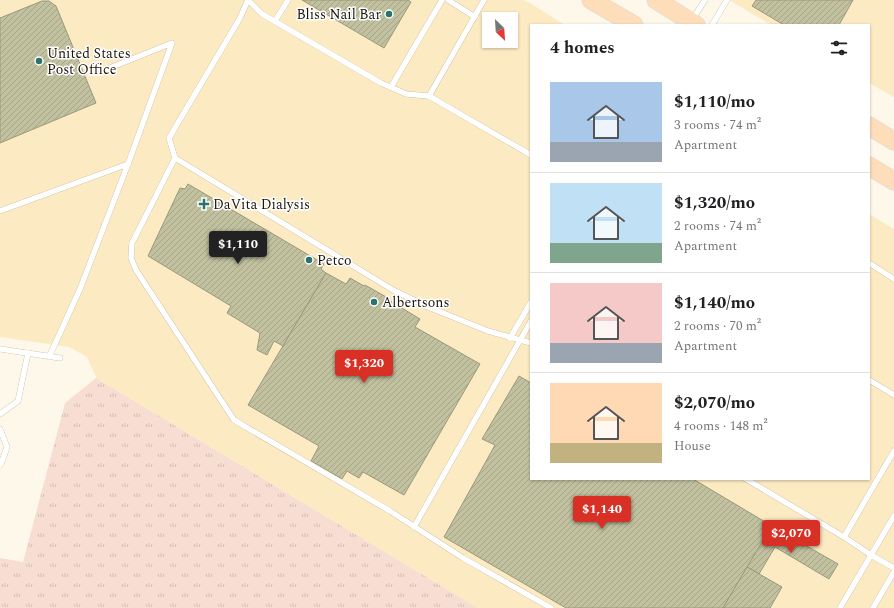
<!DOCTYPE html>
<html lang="en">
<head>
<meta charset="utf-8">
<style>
	:root { --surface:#fff; --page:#f2f2f2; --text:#202124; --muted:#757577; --line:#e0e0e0; --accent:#d93025 }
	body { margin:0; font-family:Spectral,serif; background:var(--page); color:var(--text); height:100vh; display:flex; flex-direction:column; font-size:15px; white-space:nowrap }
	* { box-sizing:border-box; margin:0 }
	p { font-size:13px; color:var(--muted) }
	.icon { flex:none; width:22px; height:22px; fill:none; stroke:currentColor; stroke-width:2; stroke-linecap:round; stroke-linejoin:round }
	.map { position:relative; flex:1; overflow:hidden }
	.details { position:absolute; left:530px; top:24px; width:340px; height:456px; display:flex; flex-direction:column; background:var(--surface); border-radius:0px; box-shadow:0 1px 3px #0004 }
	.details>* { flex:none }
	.needle { width:26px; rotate:155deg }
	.buttons { position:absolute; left:482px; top:12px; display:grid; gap:8px }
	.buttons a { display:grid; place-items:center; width:36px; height:36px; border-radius:0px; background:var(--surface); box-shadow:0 1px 3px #0004; font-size:20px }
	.price { position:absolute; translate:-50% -34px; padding:0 9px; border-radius:4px; background:var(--accent); color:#fff; font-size:13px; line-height:26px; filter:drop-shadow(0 1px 2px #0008) }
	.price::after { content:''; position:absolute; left:50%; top:24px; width:12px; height:9px; margin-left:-6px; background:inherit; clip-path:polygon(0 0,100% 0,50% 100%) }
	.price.on { background:#222; color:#fff }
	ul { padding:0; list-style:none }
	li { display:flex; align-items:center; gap:12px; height:100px; padding:0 20px }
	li+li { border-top:1px solid var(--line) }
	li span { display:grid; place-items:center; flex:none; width:112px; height:80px; border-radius:0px; color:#555 }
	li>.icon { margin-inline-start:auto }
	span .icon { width:48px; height:48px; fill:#fffc; stroke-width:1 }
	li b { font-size:17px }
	h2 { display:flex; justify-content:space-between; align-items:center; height:48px; padding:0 20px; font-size:17px }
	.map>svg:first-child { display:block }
	.built { fill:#fceac3; fill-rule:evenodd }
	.grass { fill:url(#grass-tufts) }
	.building { fill:url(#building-hatch); stroke:#9a997a }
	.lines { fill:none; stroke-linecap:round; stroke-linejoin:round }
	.service-casing { stroke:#baad8e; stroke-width:6 }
	.primary-casing { stroke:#dbdad8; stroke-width:19 }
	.service { stroke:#fff; stroke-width:5.5 }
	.primary { stroke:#feddbb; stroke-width:18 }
	.poi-dot { fill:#2b736c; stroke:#fff; stroke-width:1.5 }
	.labels { text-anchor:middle; stroke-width:3; stroke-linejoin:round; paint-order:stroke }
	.poi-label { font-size:14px; fill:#1c170c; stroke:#fff; text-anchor:start }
</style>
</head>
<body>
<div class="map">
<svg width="894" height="608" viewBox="0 0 894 608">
	<defs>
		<pattern id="grass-tufts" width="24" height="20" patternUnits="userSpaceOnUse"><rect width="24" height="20" fill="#f8ded2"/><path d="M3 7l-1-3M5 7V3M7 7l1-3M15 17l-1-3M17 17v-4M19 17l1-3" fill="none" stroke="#d4beb3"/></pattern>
		<pattern id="building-hatch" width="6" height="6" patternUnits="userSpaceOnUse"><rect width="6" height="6" fill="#c1c1a0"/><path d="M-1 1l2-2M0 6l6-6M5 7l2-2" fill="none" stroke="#a5a589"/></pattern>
	</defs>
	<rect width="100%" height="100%" fill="#fef8eb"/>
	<g class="built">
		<path d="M0 0H523L530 3 565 25H531V479H869V214L894 229V608H478L96 378V377L87 357 69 347 0 337ZM489 19H511V41H489Z"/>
		<polygon points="729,0 894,0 894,97 869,83 869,25 771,25"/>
	</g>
	<polygon class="grass" points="96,378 478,608 0,608 0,558 23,562 65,403"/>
	<g class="building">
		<polygon points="302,0 408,0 411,2 384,48"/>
		<polygon points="756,0 853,0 839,25 784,25 752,6"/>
		<polygon points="42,1 49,1 56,6 96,103 0,143 0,18"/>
		<polygon points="188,184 324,264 321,269 326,273 283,346 274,341 267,355 257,350 260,333 227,313 231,306 148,256 180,188 185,189"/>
		<polygon points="326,273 346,284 350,278 364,286 365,285 388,298 387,299 420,319 415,327 480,364 404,495 363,472 359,478 347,471 342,479 311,461 319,446 248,405"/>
		<polygon points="519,376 531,383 531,479 693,479 772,526 723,608 566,608 444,537 495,445 482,439"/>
		<polygon points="772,526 838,564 829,579 775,547 759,574 747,567"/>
		<polygon points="747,567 782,587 770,608 723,608"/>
	</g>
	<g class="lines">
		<g class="service-casing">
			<g id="service">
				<polyline points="448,0 475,17"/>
				<polyline points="692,20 705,0"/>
				<polyline points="275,21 288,0"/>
				<polyline points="712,25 727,0"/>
				<polyline points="102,71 172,43 128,164"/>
				<polyline points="391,87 442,0"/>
				<polyline points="429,96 484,0"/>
				<polyline points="531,155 429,96 406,94 381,83 262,14 248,0 240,18 169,138 175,158 393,290 428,307 488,331 531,343"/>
				<polyline points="175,158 132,243 131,258 136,270 234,420 390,511 463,558 551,608"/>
				<polyline points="0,211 128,164 80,289 49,357"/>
				<polyline points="869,263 894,279"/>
				<polyline points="510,338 531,302"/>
				<polyline points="0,349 60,358"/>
				<polyline points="869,380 894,395"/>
				<polyline points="0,414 18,401 28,353"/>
				<polyline points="0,429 7,447 1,464 0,465"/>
				<polyline points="746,479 844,537 894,451"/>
				<polyline points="414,527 531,321"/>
				<polyline points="844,537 871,555 894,568"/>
				<polyline points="840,608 894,516"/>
				<polyline points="873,608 894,572"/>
			</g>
		</g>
		<g class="primary-casing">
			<g id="primary">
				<polyline points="591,0 634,25"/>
				<polyline points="656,0 696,25"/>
				<polyline points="869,126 894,141"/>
				<polyline points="869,166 894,181"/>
			</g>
		</g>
		<use href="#service" class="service"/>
		<use href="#primary" class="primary"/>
	</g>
	<g class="poi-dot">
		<circle cx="389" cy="14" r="4"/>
		<circle cx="39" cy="61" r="4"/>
		<path d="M202 198h4v4h4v4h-4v4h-4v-4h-4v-4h4z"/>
		<circle cx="309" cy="260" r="4"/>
		<circle cx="374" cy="302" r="4"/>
	</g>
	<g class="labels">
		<g class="poi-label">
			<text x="381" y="19" text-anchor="end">Bliss Nail Bar</text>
			<text x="47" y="58">United States<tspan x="47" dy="16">Post Office</tspan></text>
			<text x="213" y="209">DaVita Dialysis</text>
			<text x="317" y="265">Petco</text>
			<text x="382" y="307">Albertsons</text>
		</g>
	</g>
</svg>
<div class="buttons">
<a><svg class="needle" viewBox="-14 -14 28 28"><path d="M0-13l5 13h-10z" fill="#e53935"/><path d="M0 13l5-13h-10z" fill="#757577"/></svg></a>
</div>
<b class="price on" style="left:238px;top:265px">$1,110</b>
<b class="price" style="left:364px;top:384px">$1,320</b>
<b class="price" style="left:602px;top:530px">$1,140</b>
<b class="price" style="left:791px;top:554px">$2,070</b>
<section class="details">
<h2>4 homes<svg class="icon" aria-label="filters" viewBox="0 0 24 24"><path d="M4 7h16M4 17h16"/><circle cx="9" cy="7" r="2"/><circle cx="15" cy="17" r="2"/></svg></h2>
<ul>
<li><span style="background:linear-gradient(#a9c7e8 75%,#9aa5b1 0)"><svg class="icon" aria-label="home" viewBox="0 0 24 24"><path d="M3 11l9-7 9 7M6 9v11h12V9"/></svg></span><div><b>$1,110/mo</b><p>3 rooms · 74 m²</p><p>Apartment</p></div></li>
<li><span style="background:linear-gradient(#bfe0f5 75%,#7fa58c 0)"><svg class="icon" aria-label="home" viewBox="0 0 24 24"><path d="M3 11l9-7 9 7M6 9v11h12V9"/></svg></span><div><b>$1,320/mo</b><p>2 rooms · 74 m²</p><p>Apartment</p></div></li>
<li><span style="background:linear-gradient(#f6c9c9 75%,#9aa5b1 0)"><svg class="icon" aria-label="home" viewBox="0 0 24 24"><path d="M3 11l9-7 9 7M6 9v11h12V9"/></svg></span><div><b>$1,140/mo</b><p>2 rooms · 70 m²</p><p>Apartment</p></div></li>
<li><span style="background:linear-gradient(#ffd9b3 75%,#c2b280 0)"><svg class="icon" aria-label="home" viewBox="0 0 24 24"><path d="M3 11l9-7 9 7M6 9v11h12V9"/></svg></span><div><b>$2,070/mo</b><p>4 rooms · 148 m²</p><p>House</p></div></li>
</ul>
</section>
</div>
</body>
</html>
